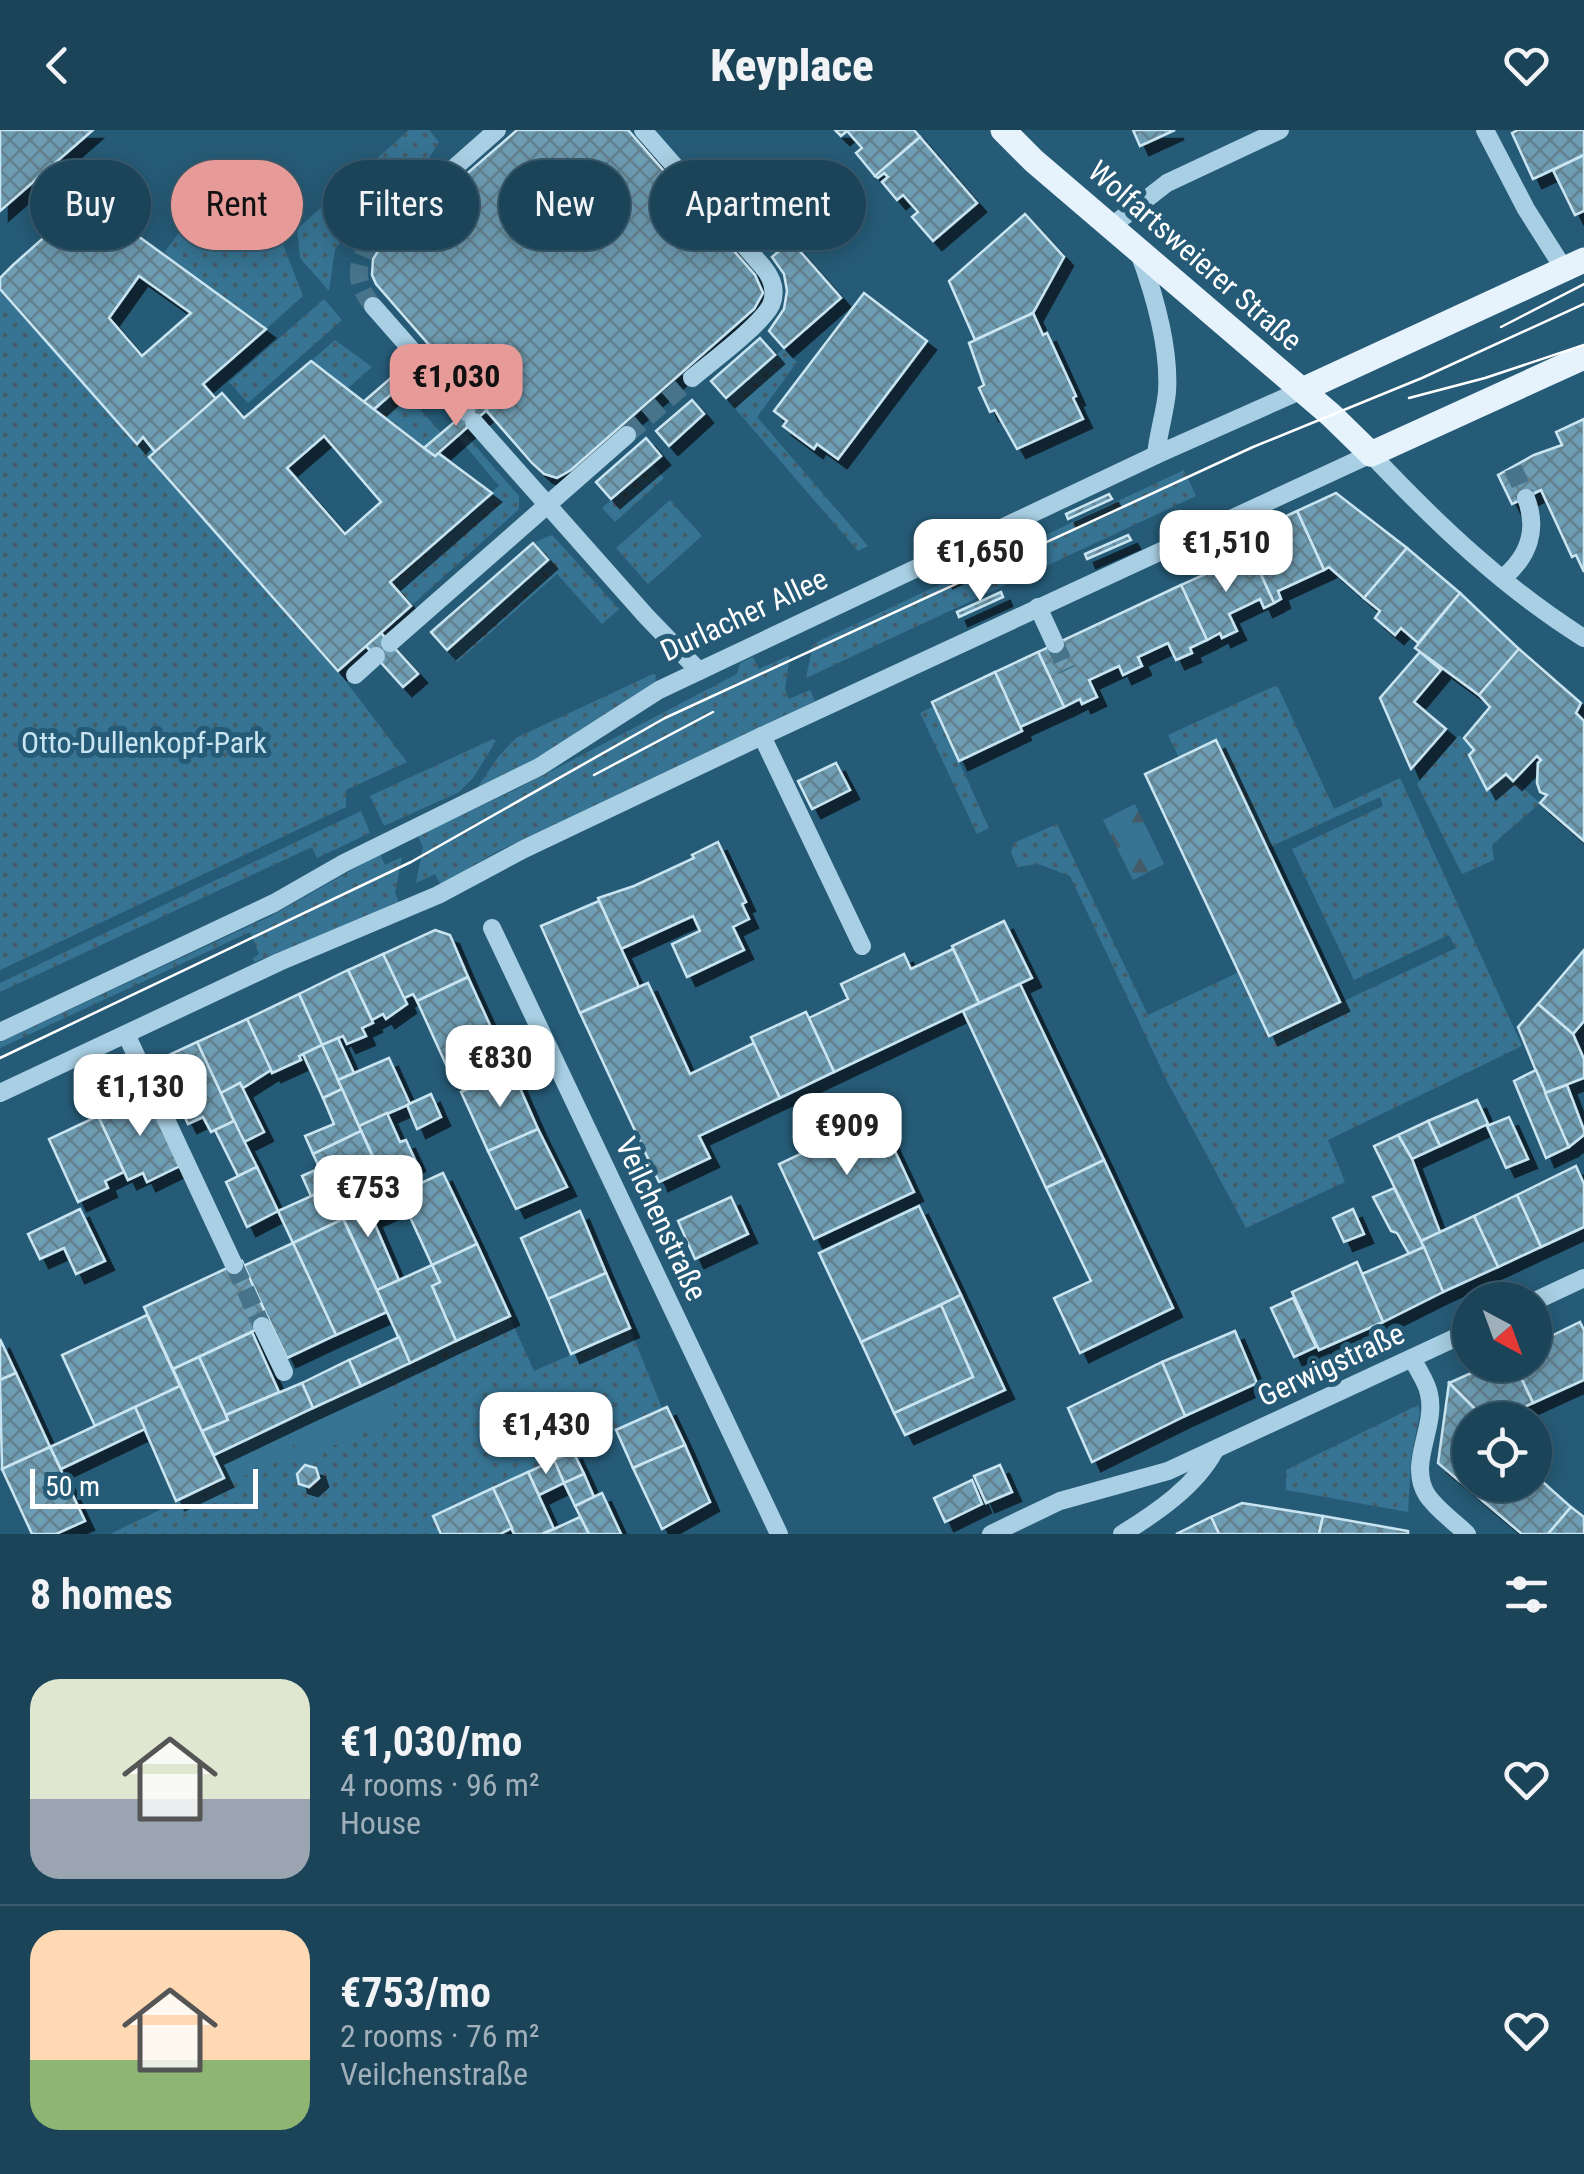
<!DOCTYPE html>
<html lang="en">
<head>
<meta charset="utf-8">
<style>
	:root { --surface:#1c4459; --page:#254b5f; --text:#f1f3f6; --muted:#a0b0ba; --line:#3a5c6f; --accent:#e69b98 }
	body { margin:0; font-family:"Roboto Condensed",sans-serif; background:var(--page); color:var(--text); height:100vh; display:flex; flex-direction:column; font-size:38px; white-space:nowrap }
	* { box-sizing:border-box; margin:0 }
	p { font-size:32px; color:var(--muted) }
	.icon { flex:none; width:55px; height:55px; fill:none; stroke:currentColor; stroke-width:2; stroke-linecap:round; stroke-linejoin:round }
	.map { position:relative; height:1404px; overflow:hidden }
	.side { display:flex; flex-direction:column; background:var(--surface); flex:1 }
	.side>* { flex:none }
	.hud { position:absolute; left:30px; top:30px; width:1000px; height:90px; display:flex; gap:20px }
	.needle { width:65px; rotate:139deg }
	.tools { position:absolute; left:1452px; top:1152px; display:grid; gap:20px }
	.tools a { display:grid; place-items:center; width:100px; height:100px; border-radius:50%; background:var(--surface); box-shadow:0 5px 25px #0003,0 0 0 2px var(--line); font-size:50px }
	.scale { position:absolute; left:30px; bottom:25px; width:228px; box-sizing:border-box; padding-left:10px; border:5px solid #fff; border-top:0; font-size:28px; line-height:35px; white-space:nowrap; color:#fff; -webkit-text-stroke:8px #265b77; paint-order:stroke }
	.price { position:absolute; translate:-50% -85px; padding:0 22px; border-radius:20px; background:#fff; color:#222; font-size:32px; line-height:65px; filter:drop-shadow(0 2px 5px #0008) }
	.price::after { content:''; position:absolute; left:50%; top:60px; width:30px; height:22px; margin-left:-15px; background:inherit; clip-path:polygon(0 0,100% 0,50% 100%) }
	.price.current { background:var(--accent); color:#111 }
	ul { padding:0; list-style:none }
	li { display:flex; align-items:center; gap:30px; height:250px; padding:0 30px }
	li+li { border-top:2px solid var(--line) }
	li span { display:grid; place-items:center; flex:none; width:280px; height:200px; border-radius:30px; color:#555 }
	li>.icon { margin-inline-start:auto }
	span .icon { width:120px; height:120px; fill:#fffc; stroke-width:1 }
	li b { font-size:42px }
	h2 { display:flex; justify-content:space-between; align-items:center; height:120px; padding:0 30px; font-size:42px }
	.pill { padding:0 35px; border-radius:45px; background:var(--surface); box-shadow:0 5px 25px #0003,0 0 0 2px var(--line); font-size:35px; line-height:90px }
	.pill.current { background:var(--accent); color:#111 }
	header { display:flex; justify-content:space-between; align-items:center; height:130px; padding:0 30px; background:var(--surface); font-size:45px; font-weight:800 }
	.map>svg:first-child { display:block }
	.green { fill:url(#green-dots) }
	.forest { fill:url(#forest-firs) }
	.pitch { fill:#377493 }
	.building { fill:url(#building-cross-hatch); stroke:#cae5f2; stroke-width:2.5; fill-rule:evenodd; filter:url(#shadow) }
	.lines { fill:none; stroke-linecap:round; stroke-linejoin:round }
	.minor-tunnel { stroke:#47748b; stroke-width:18; stroke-dasharray:18 9; stroke-linecap:butt }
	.minor { stroke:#a8cfe3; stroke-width:18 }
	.major { stroke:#e7f3fc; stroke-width:25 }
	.tram { stroke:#fff; stroke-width:2.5 }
	.labels { text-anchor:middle; stroke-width:10; stroke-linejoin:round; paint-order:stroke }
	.street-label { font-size:30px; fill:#fff; stroke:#265b77 }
	.park-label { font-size:30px; fill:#cae5f2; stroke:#265b77 }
</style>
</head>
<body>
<header><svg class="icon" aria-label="back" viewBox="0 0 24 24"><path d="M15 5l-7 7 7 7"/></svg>Keyplace<svg class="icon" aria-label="heart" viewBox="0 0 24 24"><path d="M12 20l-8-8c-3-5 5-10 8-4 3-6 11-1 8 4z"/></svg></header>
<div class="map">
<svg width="1584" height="1404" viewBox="0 0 1584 1404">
	<defs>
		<pattern id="green-dots" width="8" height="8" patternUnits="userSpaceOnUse" patternTransform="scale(2.5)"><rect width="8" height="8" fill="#377493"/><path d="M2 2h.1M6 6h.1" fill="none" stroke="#445c68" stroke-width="1.8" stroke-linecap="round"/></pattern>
		<pattern id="forest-firs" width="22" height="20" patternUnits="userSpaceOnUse" patternTransform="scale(2.5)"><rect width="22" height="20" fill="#377493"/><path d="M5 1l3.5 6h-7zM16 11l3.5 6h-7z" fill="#445c68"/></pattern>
		<pattern id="building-cross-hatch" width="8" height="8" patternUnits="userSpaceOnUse" patternTransform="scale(2.5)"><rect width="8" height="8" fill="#6e9cb2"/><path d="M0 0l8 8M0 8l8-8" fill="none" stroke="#62808e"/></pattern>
		<filter id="shadow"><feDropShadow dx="9" dy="9" stdDeviation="0" flood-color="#0009"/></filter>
	</defs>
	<rect width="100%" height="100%" fill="#265b77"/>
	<g class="green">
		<polygon points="409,0 429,0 439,12 425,34 393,52 358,85 335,120 329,161 300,128 297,99"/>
		<polygon points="262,60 303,166 266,199 163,124 181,100 221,96"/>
		<polygon points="0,159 136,313 143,307 155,322 150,328 338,541 407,632 346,660 346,677 0,840"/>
		<polygon points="324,169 342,190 248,273 229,252"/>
		<polygon points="335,210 372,237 348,258 311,231"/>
		<polygon points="784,218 797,232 757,287 868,416 858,421 726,268"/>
		<polygon points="400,256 441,303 424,318 372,281"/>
		<polygon points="463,302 519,366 519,379 411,476 390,452 499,356 457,306"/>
		<polygon points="652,334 664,348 615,392 602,378"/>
		<polygon points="1184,340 1196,366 806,548 813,514"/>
		<polygon points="670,370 702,406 648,454 616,418"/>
		<polygon points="552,405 619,479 602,494 557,444 457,532 447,520 548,431 533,413"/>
		<polygon points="790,525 785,559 789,569 810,560 815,571 496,722 441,755 435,744 416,753 423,717 418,706 515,660 737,544 740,533 753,527 759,539"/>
		<polygon points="653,544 656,545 654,558 605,584 542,627 475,661 498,627 516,608"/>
		<polygon points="1277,555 1334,679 1400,648 1522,916 1328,1010 1345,1052 1246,1098 1168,953 1070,746 1038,734 1017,737 1011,722 1014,713 1057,694 1148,885 1239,842 1270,906 1456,818 1449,805 1354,850 1292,719 1383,676 1380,667 1267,718 1217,610 1179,628 1168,605"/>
		<polygon points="934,576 989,698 977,704 920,583"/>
		<polygon points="1459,605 1474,620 1469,625 1487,660 1506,644 1540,673 1492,715 1494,730 1462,744 1417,654"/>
		<polygon points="493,609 496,611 473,648 459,662 384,696 370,666"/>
		<polygon points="361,681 370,703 317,728 312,717 0,862 0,853"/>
		<polygon points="380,724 385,735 402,727 395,763 400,774 254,832 253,828 259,824 250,802 0,918 0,912 271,786"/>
		<polygon points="510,1188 534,1241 630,1199 662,1278 432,1386 440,1404 110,1404 224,1349 215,1325"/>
		<polygon points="1418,1275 1420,1282 1411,1329 1408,1382 1286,1360 1286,1340"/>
	</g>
	<polygon class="forest" points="1135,674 1164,734 1133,750 1103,690"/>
	<g class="pitch">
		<polygon points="382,1249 399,1286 301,1330 285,1294"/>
		<polygon points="283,1295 296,1323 228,1353 215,1325"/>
	</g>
	<g class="building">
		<polygon points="0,0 93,0 0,81"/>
		<polygon points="517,0 628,0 755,145 763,163 754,179 571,340 557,348 544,344 532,333 376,154 372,145 373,129 378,121"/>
		<polygon points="835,0 914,0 920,7 875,46 856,23 862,18 847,1 841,6"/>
		<polygon points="1133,0 1175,0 1140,16"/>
		<polygon points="1518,0 1584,0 1584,25 1533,49 1512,3"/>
		<polygon points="920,7 977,73 933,111 912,87 918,82 903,65 897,70 882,52 888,47 884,43 878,48 875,46"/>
		<polygon points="1584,25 1584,81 1575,85 1553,40"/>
		<path d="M87 69 266 199 203 254 216 269 155 322 143 307 137 314 0 159V148L13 135ZM139 146 191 183 142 226 109 188Z"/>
		<polygon points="1025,84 1064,127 1033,183 975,210 949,151"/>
		<polygon points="791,111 841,168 784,218 769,201 784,179 787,161 784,144 772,127"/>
		<polygon points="864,163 927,211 838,329 817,314 814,319 783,296 787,291 774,281"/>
		<polygon points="1033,183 1043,205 1047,203 1076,266 1073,268 1083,289 1017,319 995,280 990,282 979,258 984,255 969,213"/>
		<polygon points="760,208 775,225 726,268 711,251"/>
		<polygon points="429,215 437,224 372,281 362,273"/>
		<path d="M311 231 424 318 435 326 438 323 492 363 390 452 411 476 338 541 149 327 222 263 244 288ZM324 306 381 372 345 404 287 338Z"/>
		<polygon points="692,270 704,284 669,316 656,301"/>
		<polygon points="479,271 487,280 435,326 424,318"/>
		<polygon points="1584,289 1584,442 1576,425 1572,427 1541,360 1512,374 1498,345 1534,325 1562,315 1556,302"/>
		<polygon points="646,308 661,326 611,369 596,352"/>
		<polygon points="1336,363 1407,418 1364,468 1329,437 1324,440 1297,381"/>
		<polygon points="1109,364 1112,369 1068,389 1066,384"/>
		<polygon points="1297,381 1324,440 1278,461 1281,469 1274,473 1243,406"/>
		<polygon points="1128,405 1131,410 1087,429 1085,424"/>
		<polygon points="533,413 548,430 447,520 431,502"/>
		<polygon points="1407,418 1460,463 1418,513 1401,498 1395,505 1375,488 1380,481 1364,468"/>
		<polygon points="984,423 987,429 944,449 941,443"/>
		<polygon points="1251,423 1274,473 1264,478 1260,469 1229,484 1237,501 1222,508 1220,503 1207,510 1181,455"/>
		<polygon points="1181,455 1207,510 1190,518 1192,523 1176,530 1168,513 1138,527 1142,536 1123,545 1119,536 1089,550 1097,567 1082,574 1080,569 1064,577 1038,522"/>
		<polygon points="1001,462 1003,467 959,487 957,482"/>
		<polygon points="1460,463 1519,519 1479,565 1415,518"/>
		<polygon points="381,503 418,544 403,557 366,516"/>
		<polygon points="1519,519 1581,573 1576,583 1584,591 1584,711 1540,673 1547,665 1540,662 1537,653 1538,633 1541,630 1537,626 1513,651 1506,644 1487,660 1469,625 1474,620 1464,608 1490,577 1479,565"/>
		<polygon points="1038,522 1064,577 1020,597 995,542"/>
		<polygon points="1420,522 1441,540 1414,572 1446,599 1411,639 1380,568"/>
		<polygon points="995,542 1022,601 959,631 932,572"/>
		<polygon points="1216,610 1340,872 1269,906 1145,644"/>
		<polygon points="836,633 850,660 812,679 798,651"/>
		<polygon points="718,712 746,772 742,774 749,789 733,797 744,820 687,847 672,814 700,801 693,786 621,819 598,768 634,756 694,728 692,725"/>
		<polygon points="599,771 639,857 580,883 541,796"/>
		<polygon points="1004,791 1032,848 979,873 952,816"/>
		<polygon points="435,800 450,805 468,847 417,871 413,864 404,868 383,824"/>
		<polygon points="953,819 979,873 834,942 809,888 848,869 841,854 904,824 911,839"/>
		<polygon points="1584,820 1584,891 1573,904 1538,874"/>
		<polygon points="383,824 407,874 386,889 383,884 372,890 348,840"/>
		<polygon points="348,840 373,893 362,898 366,906 347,914 343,906 322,915 299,864"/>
		<polygon points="468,847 499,915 448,939 417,871"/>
		<polygon points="648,853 690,944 754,913 780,968 699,1006 710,1028 659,1052 580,883"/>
		<polygon points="1020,854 1104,1030 1046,1058 963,881"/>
		<polygon points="299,864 322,915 299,926 301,930 272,943 247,889"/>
		<polygon points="1538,874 1573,904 1584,929 1584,948 1545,963 1518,897"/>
		<polygon points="806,882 834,942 780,968 751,907"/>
		<polygon points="247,889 271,940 243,958 240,953 221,963 197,912"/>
		<polygon points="338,908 354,943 338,950 322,915"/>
		<polygon points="197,912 234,991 211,1002 203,987 188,994 158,930"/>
		<polygon points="322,915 342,959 323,968 303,924"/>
		<polygon points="389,928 410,974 359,996 338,950"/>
		<polygon points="512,940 538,999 488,1021 461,962"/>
		<polygon points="1536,940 1569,1017 1546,1028 1514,951"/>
		<polygon points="240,953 264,1002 244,1012 221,963"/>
		<polygon points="1567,955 1584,1000 1584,1005 1569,1017 1545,963"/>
		<polygon points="342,959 361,1001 313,1024 305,1006 334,994 323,968"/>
		<polygon points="148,962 182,1035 147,1052 143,1043 128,1050 98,986"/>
		<polygon points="431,964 441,987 417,999 407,975"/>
		<polygon points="1477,970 1488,994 1440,1016 1428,991"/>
		<polygon points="387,983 400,1012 406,1010 416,1032 409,1036 418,1054 392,1067 359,996"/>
		<polygon points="98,986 124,1042 105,1051 108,1058 78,1072 49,1009"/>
		<polygon points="879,987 914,1062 814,1109 779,1034"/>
		<polygon points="1509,987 1528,1029 1506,1038 1487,996"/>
		<polygon points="234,991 257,1037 238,1046 215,1000"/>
		<polygon points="1428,991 1440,1016 1412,1029 1398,1005"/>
		<polygon points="538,999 567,1057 516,1079 488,1021"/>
		<polygon points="361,1001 384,1052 336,1073 313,1024"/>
		<polygon points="1398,1005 1412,1029 1440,1102 1421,1111 1374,1016"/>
		<polygon points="1104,1030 1173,1178 1080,1223 1054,1168 1091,1151 1046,1058"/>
		<polygon points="1576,1036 1584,1054 1584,1097 1541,1117 1517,1065"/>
		<polygon points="257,1037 278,1081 247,1097 226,1052"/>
		<polygon points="320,1038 329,1058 311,1066 302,1046"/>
		<polygon points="443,1043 477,1114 432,1135 399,1063"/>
		<polygon points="384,1052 396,1077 372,1088 361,1062"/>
		<polygon points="329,1058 343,1089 293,1113 278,1081"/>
		<polygon points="1394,1058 1424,1117 1409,1124 1397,1103 1391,1101 1373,1067"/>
		<polygon points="361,1062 399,1150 377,1160 336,1073"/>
		<polygon points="1517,1065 1541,1117 1498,1137 1474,1086"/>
		<polygon points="731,1067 748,1104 695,1129 678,1091"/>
		<polygon points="919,1076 961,1165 861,1212 819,1123"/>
		<polygon points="80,1079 105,1131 76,1144 64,1118 40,1129 28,1104"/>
		<polygon points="1353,1079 1364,1104 1344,1112 1333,1088"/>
		<polygon points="580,1081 606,1143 548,1169 521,1108"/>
		<polygon points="1474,1086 1498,1137 1443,1162 1421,1111"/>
		<polygon points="343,1089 387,1182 336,1205 293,1113"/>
		<polygon points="293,1113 336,1205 287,1228 243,1136"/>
		<polygon points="477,1114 510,1186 456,1211 432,1156 440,1152 432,1135"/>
		<polygon points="1424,1117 1443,1162 1383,1192 1362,1144"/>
		<polygon points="242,1131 270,1193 173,1239 144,1177"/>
		<polygon points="1357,1132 1383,1192 1319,1220 1292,1162"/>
		<polygon points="432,1135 440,1152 432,1156 456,1211 410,1233 377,1160"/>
		<polygon points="606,1143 630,1198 571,1224 548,1169"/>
		<polygon points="961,1165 1005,1260 905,1305 894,1283 973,1247 941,1175"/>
		<polygon points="1293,1168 1316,1217 1294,1227 1271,1178"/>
		<polygon points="941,1175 973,1247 894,1283 861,1212"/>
		<polygon points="147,1185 180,1256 95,1296 62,1225"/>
		<polygon points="1580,1192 1584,1200 1584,1250 1533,1273 1515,1235 1535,1235 1535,1214"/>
		<polygon points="1235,1201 1257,1253 1185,1286 1162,1232"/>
		<polygon points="252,1202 279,1262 226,1285 199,1227"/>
		<polygon points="399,1207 410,1233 361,1256 349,1230"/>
		<polygon points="0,1209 16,1243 0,1250"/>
		<polygon points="199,1227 228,1290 202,1301 173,1239"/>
		<polygon points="349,1230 361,1256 313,1278 302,1253"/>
		<polygon points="1162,1232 1185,1286 1092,1332 1068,1278"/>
		<polygon points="1489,1235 1515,1235 1533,1273 1497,1290 1486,1290 1449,1253"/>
		<polygon points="16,1243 50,1317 2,1339 0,1250"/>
		<polygon points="302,1253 313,1278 214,1325 202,1301 228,1290 226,1285"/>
		<polygon points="1449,1253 1486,1290 1470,1290 1470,1355 1497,1355 1483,1371 1438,1333"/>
		<polygon points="180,1256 224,1348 176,1371 135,1277"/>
		<polygon points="135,1277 145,1299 61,1339 50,1317"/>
		<polygon points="667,1277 685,1315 633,1338 616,1300"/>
		<polygon points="685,1315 710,1372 662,1399 633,1338"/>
		<polygon points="50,1317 85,1391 56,1404 32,1404 2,1339"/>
		<polygon points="573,1321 584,1344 564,1353 554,1330"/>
		<polygon points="554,1330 564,1353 539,1365 528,1342"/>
		<polygon points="305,1335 316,1338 319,1348 309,1357 299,1354 297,1344"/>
		<polygon points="1000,1335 1012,1362 986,1373 974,1346"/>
		<polygon points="528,1342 554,1399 542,1404 514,1404 493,1358"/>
		<polygon points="584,1344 594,1367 575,1376 564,1353"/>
		<polygon points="1535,1345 1571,1377 1548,1404 1522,1404 1483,1371 1497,1355 1535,1355"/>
		<polygon points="972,1350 982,1374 945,1392 934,1368"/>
		<polygon points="493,1358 512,1398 500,1404 441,1404 433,1386"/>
		<polygon points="602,1363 621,1404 589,1404 575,1376"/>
		<polygon points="1242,1373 1323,1386 1319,1404 1219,1404 1211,1387"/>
		<polygon points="1571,1377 1584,1387 1584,1404 1548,1404"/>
		<polygon points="1323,1386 1408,1401 1408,1404 1319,1404"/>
		<polygon points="580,1387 589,1404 542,1404 554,1399"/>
		<polygon points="1211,1387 1219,1404 1176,1404"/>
	</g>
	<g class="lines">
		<g class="minor-tunnel">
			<path d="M373 176C353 152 354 130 376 107"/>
			<polyline points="627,305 692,248"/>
			<polyline points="1513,338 1526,368"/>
			<polyline points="1055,514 1067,540"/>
			<polyline points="234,1135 262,1196"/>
		</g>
		<g class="minor">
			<path d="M643 0 763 137C772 148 777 161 771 175 761 195 711 232 692 248"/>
			<polyline points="1485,0 1526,79 1564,139"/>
			<polyline points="1113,95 1167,53 1280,0"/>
			<polyline points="376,107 497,0"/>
			<path d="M1138 120C1154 163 1170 216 1167 262 1165 283 1158 304 1156 325"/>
			<polyline points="373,176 417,226"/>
			<polyline points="425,235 466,282"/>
			<polyline points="474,292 646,486 699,541"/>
			<path d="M1504 447C1529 426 1538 399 1526 368"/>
			<polyline points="1038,477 1055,514"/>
			<polyline points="390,513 627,305"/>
			<polyline points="355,545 376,526"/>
			<polyline points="762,606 862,816"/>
			<polyline points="492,798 779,1404"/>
			<polyline points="0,902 274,773 344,733 539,637 659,560 1156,325 1302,260"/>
			<polyline points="126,904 234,1135"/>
			<path d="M0 963 279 832 438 765 524 719 762 606 1371 324C1434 391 1505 459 1584 508"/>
			<polyline points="1535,1171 1584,1148"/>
			<polyline points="262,1196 284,1242"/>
			<path d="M1412 1228C1417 1239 1427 1252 1429 1264 1437 1298 1407 1333 1427 1365 1437 1380 1455 1392 1467 1404"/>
			<polyline points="991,1404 1060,1371 1168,1341 1470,1201"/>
			<path d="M1122 1404C1156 1383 1196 1356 1215 1320"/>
		</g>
		<g class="major">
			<polyline points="1003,0 1034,31 1331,285 1371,324 1584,227"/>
			<polyline points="1302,260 1584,130"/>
		</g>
		<g class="tram">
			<polyline points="1501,197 1584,154"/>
			<polyline points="1409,268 1485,248 1584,215"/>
			<polyline points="594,645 713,582"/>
			<polyline points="0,928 411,732 665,588 1253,317 1422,248 1584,174"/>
		</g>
	</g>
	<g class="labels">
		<g class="street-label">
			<text transform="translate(1195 126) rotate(41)" y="10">Wolfartsweierer Straße</text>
			<text transform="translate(744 485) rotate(-25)" y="10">Durlacher Allee</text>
			<text transform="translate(661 1089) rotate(65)" y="10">Veilchenstraße</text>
			<text transform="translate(1331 1235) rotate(-25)" y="10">Gerwigstraße</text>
		</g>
		<g class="park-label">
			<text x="144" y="623">Otto-Dullenkopf-Park</text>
		</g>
	</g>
</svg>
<div class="tools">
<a><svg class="needle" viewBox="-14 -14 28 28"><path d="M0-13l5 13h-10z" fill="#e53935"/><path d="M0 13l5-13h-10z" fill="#a0b0ba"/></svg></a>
<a><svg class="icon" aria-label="locate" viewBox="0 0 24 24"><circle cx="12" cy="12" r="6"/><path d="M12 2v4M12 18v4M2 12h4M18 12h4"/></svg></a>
</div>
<div class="scale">50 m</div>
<b class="price current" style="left:456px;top:299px">€1,030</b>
<b class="price" style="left:1226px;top:465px">€1,510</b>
<b class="price" style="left:980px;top:474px">€1,650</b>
<b class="price" style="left:500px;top:980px">€830</b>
<b class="price" style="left:140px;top:1009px">€1,130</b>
<b class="price" style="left:847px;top:1048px">€909</b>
<b class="price" style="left:368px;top:1110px">€753</b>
<b class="price" style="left:546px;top:1347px">€1,430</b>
<div class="hud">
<a class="pill">Buy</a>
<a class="pill current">Rent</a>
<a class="pill">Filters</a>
<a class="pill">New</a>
<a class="pill">Apartment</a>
</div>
</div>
<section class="side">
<h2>8 homes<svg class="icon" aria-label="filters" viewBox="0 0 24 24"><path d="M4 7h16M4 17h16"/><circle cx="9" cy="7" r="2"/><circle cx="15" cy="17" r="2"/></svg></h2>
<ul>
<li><span style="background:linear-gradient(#dfe7d0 60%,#9aa5b1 0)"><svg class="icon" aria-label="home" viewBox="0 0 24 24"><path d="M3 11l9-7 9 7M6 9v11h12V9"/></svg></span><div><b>€1,030/mo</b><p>4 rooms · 96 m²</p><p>House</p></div><svg class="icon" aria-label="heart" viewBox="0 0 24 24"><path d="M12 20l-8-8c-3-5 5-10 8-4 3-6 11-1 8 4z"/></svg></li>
<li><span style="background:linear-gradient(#ffd9b3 65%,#8fb573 0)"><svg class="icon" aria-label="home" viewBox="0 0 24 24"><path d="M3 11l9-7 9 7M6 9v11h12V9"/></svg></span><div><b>€753/mo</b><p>2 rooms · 76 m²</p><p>Veilchenstraße</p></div><svg class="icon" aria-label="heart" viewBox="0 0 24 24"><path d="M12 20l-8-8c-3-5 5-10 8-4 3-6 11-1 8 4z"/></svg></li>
</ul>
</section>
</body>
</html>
